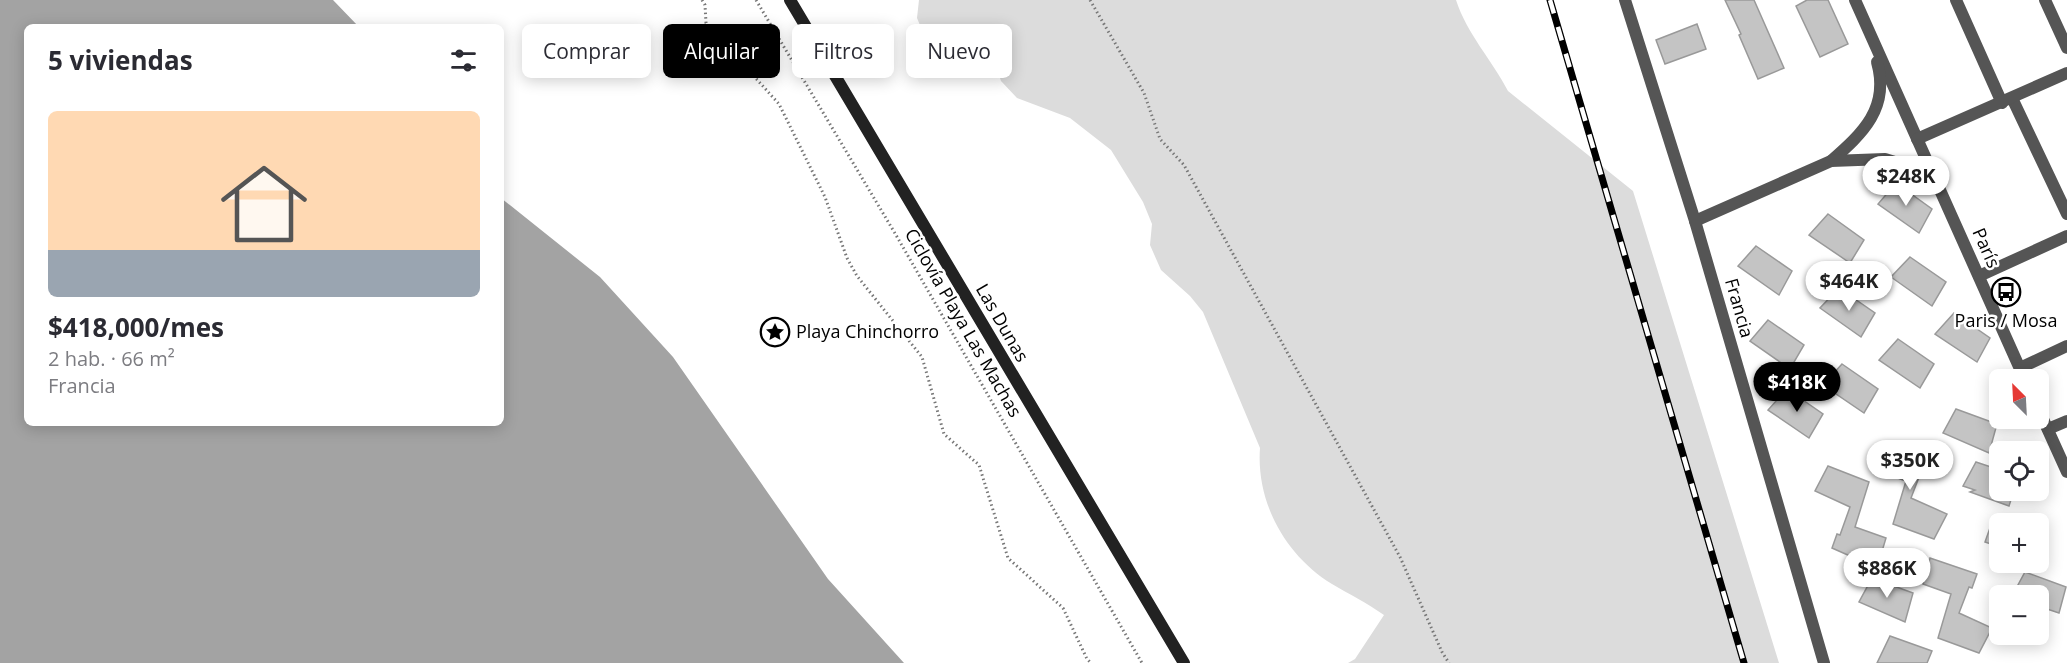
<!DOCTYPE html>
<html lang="es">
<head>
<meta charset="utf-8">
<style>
	:root { --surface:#fff; --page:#f2f2f3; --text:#2b2b33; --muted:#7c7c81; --accent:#000 }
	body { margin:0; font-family:"Open Sans",sans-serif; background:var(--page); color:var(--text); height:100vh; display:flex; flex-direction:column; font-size:22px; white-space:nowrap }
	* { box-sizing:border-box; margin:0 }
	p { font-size:20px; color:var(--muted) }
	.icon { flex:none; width:33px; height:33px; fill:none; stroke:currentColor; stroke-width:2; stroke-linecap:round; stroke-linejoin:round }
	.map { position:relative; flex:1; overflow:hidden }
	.drawer { position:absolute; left:24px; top:24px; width:480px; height:402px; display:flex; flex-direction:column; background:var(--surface); border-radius:9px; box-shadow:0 3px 15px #0003 }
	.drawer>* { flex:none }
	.banner { position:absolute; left:522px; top:24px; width:570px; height:54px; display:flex; gap:12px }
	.needle { width:39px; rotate:336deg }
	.buttons { position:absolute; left:1989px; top:369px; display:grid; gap:12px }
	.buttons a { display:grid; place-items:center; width:60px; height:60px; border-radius:9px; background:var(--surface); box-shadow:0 3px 15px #0003; font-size:30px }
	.price { position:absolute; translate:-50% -51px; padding:0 14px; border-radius:21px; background:#fff; color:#222; font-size:20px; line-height:39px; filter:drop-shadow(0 2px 3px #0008) }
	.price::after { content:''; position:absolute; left:50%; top:36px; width:18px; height:14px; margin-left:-9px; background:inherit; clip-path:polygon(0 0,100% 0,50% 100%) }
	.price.on { background:var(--accent); color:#fff }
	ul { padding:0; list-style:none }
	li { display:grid; align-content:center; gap:12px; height:318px; padding:0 24px }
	li span { display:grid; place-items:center; height:186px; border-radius:9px; color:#555 }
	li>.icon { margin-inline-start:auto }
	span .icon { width:108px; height:108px; fill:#fffc; stroke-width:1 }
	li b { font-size:26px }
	h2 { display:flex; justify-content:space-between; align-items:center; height:72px; padding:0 24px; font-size:26px }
	.chip { padding:0 21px; border-radius:9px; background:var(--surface); box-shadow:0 3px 15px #0003; font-size:21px; line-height:54px }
	.chip.on { background:var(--accent); color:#fff }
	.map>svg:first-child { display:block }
	.green { fill:#dcdcdc }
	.water { fill:#a3a3a3 }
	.building { fill:#c4c4c4; stroke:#999; stroke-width:1.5 }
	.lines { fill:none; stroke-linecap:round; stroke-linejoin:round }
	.path { stroke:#777; stroke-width:3; stroke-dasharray:1.5 3; stroke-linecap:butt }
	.minor { stroke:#555; stroke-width:12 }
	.tertiary { stroke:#555; stroke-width:12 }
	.secondary { stroke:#222; stroke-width:12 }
	.rail-casing { stroke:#000; stroke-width:7 }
	.rail { stroke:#fff; stroke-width:4.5; stroke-dasharray:14; stroke-linecap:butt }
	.labels { text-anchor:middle; stroke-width:5; stroke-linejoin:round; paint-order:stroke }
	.street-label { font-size:18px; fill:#000; stroke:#fff }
	.poi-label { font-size:18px; fill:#000; stroke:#fff }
</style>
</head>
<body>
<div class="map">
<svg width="2067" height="663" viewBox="0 0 2067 663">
	<rect width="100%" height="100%" fill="#fff"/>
	<path class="green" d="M919 0H1456C1467 34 1492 60 1508 91L1633 191 1779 663H1348L1355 659 1384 615C1367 603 1349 594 1332 584 1285 555 1256 502 1260 448L1203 312 1190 296 1161 270 1150 245 1152 224 1143 202 1111 150 1070 118 1017 98 1001 81 996 65 989 60C972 63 952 75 935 70L930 49 917 18Z"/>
	<polygon class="water" points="0,0 333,0 359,27 27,27 27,423 501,423 501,198 600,277 673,357 828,579 904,663 0,663"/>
	<g class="building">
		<polygon points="1725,0 1754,0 1784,68 1758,79 1739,35 1741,34"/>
		<polygon points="1807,0 1828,0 1848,44 1820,57 1796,6"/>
		<polygon points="1697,24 1706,49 1665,64 1656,40"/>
		<polygon points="1896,183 1932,209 1919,233 1878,204"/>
		<polygon points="1828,214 1864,240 1850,263 1809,235"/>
		<polygon points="1756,246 1792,271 1779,295 1738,266"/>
		<polygon points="1910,257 1946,282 1932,306 1891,277"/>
		<polygon points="1839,288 1875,313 1861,337 1820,308"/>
		<polygon points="1954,313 1990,338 1977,362 1935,334"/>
		<polygon points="1768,320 1804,345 1790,369 1750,341"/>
		<polygon points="1898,339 1934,364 1920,388 1879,360"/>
		<polygon points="1842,364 1878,389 1864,413 1823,385"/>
		<polygon points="1787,389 1823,414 1809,438 1768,410"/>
		<polygon points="1956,409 1997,424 1989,453 1943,433"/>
		<polygon points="1882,443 1929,460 1924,474 1921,472 1911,498 1947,514 1934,539 1893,524 1906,481 1875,470"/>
		<polygon points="1976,462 2000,470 2000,490 2014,490 2009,506 1970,492 1975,490 1963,486"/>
		<polygon points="1828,466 1869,482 1855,527 1886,538 1877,568 1832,548 1837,534 1840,535 1850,507 1815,491"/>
		<polygon points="1990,528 2000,531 2000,547 1985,542"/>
		<polygon points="1930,558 1977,574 1972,588 1969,587 1959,613 1992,628 1979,653 1938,638 1951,594 1923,584"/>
		<polygon points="2025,572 2066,587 2059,613 2038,606 2038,596 2012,596"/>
		<polygon points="1872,578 1913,593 1905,622 1859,602"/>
		<polygon points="1890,636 1932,651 1927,663 1877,663"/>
	</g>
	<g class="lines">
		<g class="path">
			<polyline points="702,0 705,5 706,23 779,104 825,197 847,258 857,276 922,357 944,434 979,465 1008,558 1063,608 1087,659 1091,663"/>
			<polyline points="756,0 896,235 1142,663"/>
			<polyline points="1090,0 1144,93 1160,139 1184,165 1400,557 1442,652 1449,663"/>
		</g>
		<g class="minor">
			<polyline points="1855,0 2025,380"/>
			<polyline points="1956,0 2002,103"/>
			<polyline points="2045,0 2067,48"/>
			<polyline points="2012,98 2067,214"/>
			<polyline points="1917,139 2067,73"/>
			<path d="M1831 161C1863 133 1890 108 1877 62"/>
			<polyline points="1695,221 1831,161 1885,159 1921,170 1932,186"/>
			<polyline points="1979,276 2067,236"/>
			<polyline points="2020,368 2067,346"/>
			<polyline points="2038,408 2067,472"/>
			<polyline points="2048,429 2067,421"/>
		</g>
		<polyline class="tertiary" points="1625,0 1695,221 1824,663"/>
		<polyline class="secondary" points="790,0 1184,663"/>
		<g class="rail-casing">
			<polyline id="rail" points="1550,0 1744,663"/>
		</g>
		<use href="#rail" class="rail"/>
	</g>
	<defs>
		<g id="bus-ring" transform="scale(1.5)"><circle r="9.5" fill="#fff" stroke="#000" stroke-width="1.5"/><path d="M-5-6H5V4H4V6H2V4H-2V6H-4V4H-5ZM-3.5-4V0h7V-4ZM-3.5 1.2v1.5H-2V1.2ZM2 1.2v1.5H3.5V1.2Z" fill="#000"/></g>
		<g id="sight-ring" transform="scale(1.5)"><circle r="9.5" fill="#fff" stroke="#000" stroke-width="1.5"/><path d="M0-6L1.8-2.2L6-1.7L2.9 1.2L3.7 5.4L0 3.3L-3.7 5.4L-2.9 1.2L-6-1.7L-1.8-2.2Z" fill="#000"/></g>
	</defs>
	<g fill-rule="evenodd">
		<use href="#bus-ring" x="2006" y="292"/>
		<use href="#sight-ring" x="775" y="332"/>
	</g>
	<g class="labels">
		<g class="street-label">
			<text transform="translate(1986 248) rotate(66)" y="6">París</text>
			<text transform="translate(1739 308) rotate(74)" y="6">Francia</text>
			<text transform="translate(963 323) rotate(60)" y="6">Ciclovía Playa Las Machas</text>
			<text transform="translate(1002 323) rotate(60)" y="6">Las Dunas</text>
		</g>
		<g class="poi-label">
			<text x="2006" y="327">Paris / Mosa</text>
			<text x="796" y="338" text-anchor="start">Playa Chinchorro</text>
		</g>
	</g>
</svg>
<div class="buttons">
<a><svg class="needle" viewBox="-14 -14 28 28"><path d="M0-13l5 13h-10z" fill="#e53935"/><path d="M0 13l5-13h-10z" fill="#7c7c81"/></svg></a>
<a><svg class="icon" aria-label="locate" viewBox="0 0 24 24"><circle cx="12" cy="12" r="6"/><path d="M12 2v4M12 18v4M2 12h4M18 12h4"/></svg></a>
<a>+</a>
<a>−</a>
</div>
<b class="price" style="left:1906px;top:207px">$248K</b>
<b class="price" style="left:1849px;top:312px">$464K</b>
<b class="price on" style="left:1797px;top:413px">$418K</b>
<b class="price" style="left:1910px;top:491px">$350K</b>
<b class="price" style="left:1887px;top:599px">$886K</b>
<div class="banner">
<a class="chip">Comprar</a>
<a class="chip on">Alquilar</a>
<a class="chip">Filtros</a>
<a class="chip">Nuevo</a>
</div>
<section class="drawer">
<h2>5 viviendas<svg class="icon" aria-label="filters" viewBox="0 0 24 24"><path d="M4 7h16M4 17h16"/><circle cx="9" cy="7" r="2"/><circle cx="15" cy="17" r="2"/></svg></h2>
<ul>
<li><span style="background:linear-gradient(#ffd9b3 75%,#9aa5b1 0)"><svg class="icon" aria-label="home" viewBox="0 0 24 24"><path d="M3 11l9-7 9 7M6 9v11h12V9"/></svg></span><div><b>$418,000/mes</b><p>2 hab. · 66 m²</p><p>Francia</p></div></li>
</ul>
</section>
</div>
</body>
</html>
